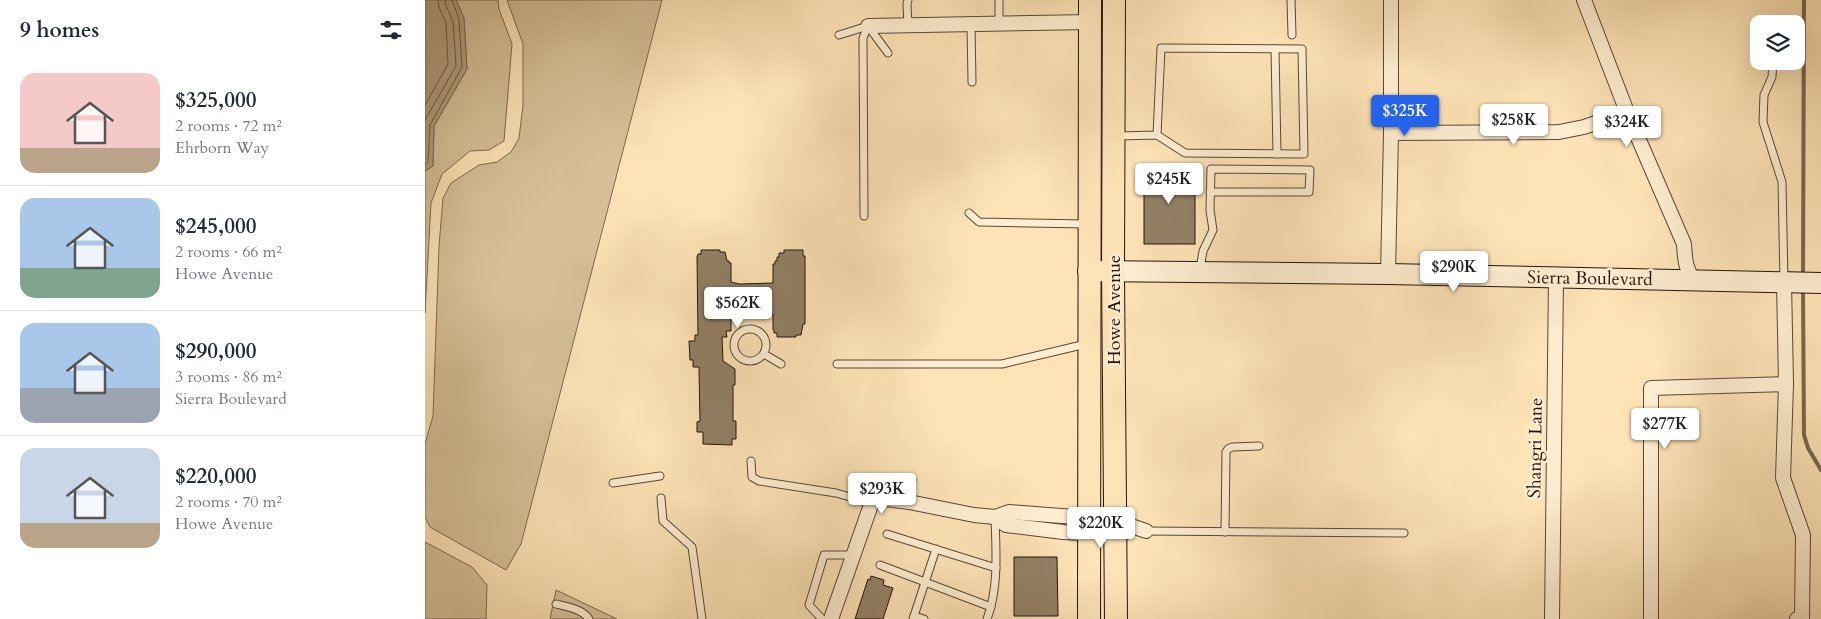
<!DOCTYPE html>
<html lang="en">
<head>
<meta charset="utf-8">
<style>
	:root { --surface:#fff; --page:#f6f6f7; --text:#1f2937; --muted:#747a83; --line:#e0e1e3; --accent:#2563eb }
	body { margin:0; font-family:Cardo,serif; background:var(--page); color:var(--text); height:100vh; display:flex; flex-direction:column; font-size:19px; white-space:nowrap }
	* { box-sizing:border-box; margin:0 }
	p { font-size:16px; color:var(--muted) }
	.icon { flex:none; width:28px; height:28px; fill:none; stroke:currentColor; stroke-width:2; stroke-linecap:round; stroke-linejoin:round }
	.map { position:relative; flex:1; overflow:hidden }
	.details { display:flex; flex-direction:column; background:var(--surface); width:425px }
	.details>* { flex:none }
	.fabs { position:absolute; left:1325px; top:15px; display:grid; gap:10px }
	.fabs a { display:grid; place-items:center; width:55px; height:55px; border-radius:10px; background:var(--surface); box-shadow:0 5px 20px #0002; font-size:25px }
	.price { position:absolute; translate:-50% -42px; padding:0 11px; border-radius:5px; background:#fff; color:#222; font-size:16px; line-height:32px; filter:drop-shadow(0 1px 2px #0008) }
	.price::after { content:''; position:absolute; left:50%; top:30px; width:15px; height:11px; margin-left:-8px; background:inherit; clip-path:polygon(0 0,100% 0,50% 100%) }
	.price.active { background:var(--accent); color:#fff }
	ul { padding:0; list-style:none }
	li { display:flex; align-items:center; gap:15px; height:125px; padding:0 20px }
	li+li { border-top:1px solid var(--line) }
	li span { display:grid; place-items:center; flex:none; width:140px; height:100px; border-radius:15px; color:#555 }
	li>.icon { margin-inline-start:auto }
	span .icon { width:60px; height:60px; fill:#fffc; stroke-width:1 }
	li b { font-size:21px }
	h2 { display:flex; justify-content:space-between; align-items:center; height:60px; padding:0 20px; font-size:21px }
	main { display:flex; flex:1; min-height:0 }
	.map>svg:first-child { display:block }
	.green { fill:#d7c099; stroke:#7c6a53 }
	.water { fill:#b29d7d; stroke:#786750 }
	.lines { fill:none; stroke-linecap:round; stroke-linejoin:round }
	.shore { stroke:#695945; stroke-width:1 }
	.stream { stroke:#786750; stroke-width:4 }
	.building { fill:#938065; stroke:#20150d }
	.lane-casing { stroke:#574837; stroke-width:9 }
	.street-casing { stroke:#574837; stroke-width:16 }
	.secondary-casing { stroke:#20150d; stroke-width:22 }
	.primary-casing { stroke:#20150d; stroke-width:24 }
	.lane { stroke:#feedd0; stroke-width:7 }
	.street { stroke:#feedd0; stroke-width:14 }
	.secondary { stroke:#feedd0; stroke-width:20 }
	.primary { stroke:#fde3b6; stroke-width:22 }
	.labels { text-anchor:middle; stroke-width:5; stroke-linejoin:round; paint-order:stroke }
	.street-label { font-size:18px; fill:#20150d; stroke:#feedd0 }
</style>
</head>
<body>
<main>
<section class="details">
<h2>9 homes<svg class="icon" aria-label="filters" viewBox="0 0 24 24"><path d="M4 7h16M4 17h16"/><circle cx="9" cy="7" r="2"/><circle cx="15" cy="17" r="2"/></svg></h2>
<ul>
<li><span style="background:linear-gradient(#f6c9c9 75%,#b9a48a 0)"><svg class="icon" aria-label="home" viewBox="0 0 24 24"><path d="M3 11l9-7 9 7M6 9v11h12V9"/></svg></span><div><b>$325,000</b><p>2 rooms · 72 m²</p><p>Ehrborn Way</p></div></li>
<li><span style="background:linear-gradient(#a9c7e8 70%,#7fa58c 0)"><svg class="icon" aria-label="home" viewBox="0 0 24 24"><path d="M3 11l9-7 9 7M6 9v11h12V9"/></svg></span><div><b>$245,000</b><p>2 rooms · 66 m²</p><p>Howe Avenue</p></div></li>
<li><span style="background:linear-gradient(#a9c7e8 65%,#9aa5b1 0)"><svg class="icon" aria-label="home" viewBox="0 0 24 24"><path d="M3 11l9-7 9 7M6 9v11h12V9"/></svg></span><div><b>$290,000</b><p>3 rooms · 86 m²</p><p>Sierra Boulevard</p></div></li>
<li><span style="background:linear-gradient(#c9d6e8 75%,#b9a48a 0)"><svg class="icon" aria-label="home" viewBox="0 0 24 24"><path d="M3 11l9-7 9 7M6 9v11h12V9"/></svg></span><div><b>$220,000</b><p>2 rooms · 70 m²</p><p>Howe Avenue</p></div></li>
</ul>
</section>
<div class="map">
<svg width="1396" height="619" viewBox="0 0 1396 619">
	<rect width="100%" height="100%" fill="#fde3b6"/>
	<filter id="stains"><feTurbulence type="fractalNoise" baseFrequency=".004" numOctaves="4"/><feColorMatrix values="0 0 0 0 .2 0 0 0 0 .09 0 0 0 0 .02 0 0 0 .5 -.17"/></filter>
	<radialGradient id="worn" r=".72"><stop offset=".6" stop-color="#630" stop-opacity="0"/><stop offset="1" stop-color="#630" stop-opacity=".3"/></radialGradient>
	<g class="green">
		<polygon points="31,0 73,0 74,9 87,44 79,141 64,150 45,151 17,174 6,203 0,313 0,171 8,166 9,126 42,69 39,18"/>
		<polygon points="82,0 237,0 96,544 81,570 5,527 0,517 0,444 8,416 14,246 18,198 26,183 54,165 72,162 86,152 94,138 98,105 98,44"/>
		<polygon points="0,542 47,567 62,585 61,619 0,619"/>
		<polygon points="131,590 192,619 125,619"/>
	</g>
	<polygon class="water" points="0,0 31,0 39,18 42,69 9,126 8,166 0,171"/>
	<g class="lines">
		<g class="shore">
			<polyline points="0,105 23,64 21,23 14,7 13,0"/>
			<polyline points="0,120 31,66 28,21 21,6 20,0"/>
			<polyline points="0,165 3,162 5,125 37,67 34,19 27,0"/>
		</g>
		<g class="stream">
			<polyline points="1378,277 1379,0"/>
			<polyline points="1378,289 1379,435 1383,448 1396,470"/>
		</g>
	</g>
	<g class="building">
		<rect x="719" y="166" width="51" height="78"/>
		<polygon points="276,250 295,250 295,252 300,252 302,261 304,261 304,263 306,263 306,282 314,284 348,283 348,264 350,264 350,261 352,261 352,257 354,257 354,253 359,253 359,250 378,250 378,256 380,256 380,324 378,324 376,335 371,335 371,337 352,337 352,333 349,333 349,330 348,330 348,314 306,315 306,331 301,331 302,337 297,337 298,361 310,369 310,385 308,385 308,421 311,421 311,439 307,439 307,445 278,444 278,432 272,432 272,422 275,421 274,367 268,367 268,360 265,360 264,341 270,341 270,335 273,335 272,257 273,254 276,254"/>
		<polygon points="589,557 632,557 633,616 589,616"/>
		<polygon points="446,576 459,580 458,585 468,588 458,619 430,619 443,579 445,580"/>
	</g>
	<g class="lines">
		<g class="lane-casing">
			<g id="lane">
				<polyline points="574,0 574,24"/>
				<polyline points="866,0 867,35"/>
				<polyline points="546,25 547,82"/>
				<polyline points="443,26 463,53"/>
				<polyline points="483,26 482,4 483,0"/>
				<polyline points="414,35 443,26"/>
				<polyline points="850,49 852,154"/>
				<polyline points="1348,61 1347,77 1339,95 1338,122 1357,182 1359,282"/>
				<polyline points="692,136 732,135 736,48 877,49 879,154 760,153 732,135"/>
				<polyline points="544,213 554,222 661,224"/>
				<polyline points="439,216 438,38 443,26"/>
				<polyline points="775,269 778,251 788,230 785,210 786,169 885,170 884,192 785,192"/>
				<circle cx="325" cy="345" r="16"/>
				<polyline points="339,354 356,364"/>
				<polyline points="412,364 577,364 661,344"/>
				<polyline points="326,461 327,477 334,481 411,493 446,503"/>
				<polyline points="188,483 235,476"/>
				<polyline points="236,498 238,521 267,547 277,619"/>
				<polyline points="484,502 487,480"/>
				<polyline points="721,531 979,533"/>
				<polyline points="800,532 801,452 803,449 807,447 834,446"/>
				<polyline points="462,534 571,568"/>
				<polyline points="455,565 566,607"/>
				<path d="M131 604C143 607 157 609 164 619"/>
				<polyline points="489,616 499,619"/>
				<polyline points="397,619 384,605 399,555 428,555"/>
				<polyline points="488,619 511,549"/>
				<path d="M562 619C574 587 571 551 570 518"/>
			</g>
		</g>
		<g class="street-casing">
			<g id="street">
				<path d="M1159 0 1202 112 1259 244C1260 258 1260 269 1269 280"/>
				<polyline points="443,26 665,22"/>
				<polyline points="966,133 1134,132 1159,127 1202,112"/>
				<polyline points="963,274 966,133 966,0"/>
				<polyline points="1359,282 1361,384 1358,478 1378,535 1377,618 1372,619"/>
				<polyline points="570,517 581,525 638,532 696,535"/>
				<polyline points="406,619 448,499 454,498 484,502 549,515 570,517 584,512 689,520 721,531"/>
				<polyline points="1127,619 1131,278"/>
				<polyline points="1226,619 1226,388 1361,384"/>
			</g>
		</g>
		<g class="secondary-casing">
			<polyline id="secondary" points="663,271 963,274 1396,283"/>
		</g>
		<g class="primary-casing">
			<g id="primary">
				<polyline points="689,0 688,272 691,619"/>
				<polyline points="664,619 665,0"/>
			</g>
		</g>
		<use href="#lane" class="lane"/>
		<use href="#street" class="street"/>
		<use href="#secondary" class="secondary"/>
		<use href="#primary" class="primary"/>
	</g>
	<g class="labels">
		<g class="street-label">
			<text transform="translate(1165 278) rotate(1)" y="6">Sierra Boulevard</text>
			<text transform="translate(689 310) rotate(-90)" y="6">Howe Avenue</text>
			<text transform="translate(1110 448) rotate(-89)" y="6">Shangri Lane</text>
		</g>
	</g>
	<rect width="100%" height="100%" filter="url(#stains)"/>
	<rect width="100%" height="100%" fill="url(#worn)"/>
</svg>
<div class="fabs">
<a><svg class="icon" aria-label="layers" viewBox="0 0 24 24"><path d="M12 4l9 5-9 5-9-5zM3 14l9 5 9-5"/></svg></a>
</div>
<b class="price active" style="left:980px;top:137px">$325K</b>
<b class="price" style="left:1089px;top:146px">$258K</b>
<b class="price" style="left:1202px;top:148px">$324K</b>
<b class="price" style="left:744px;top:205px">$245K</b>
<b class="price" style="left:1029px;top:293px">$290K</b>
<b class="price" style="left:313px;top:329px">$562K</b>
<b class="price" style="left:1240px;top:450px">$277K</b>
<b class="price" style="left:457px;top:515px">$293K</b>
<b class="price" style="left:676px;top:549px">$220K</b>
</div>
</main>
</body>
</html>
